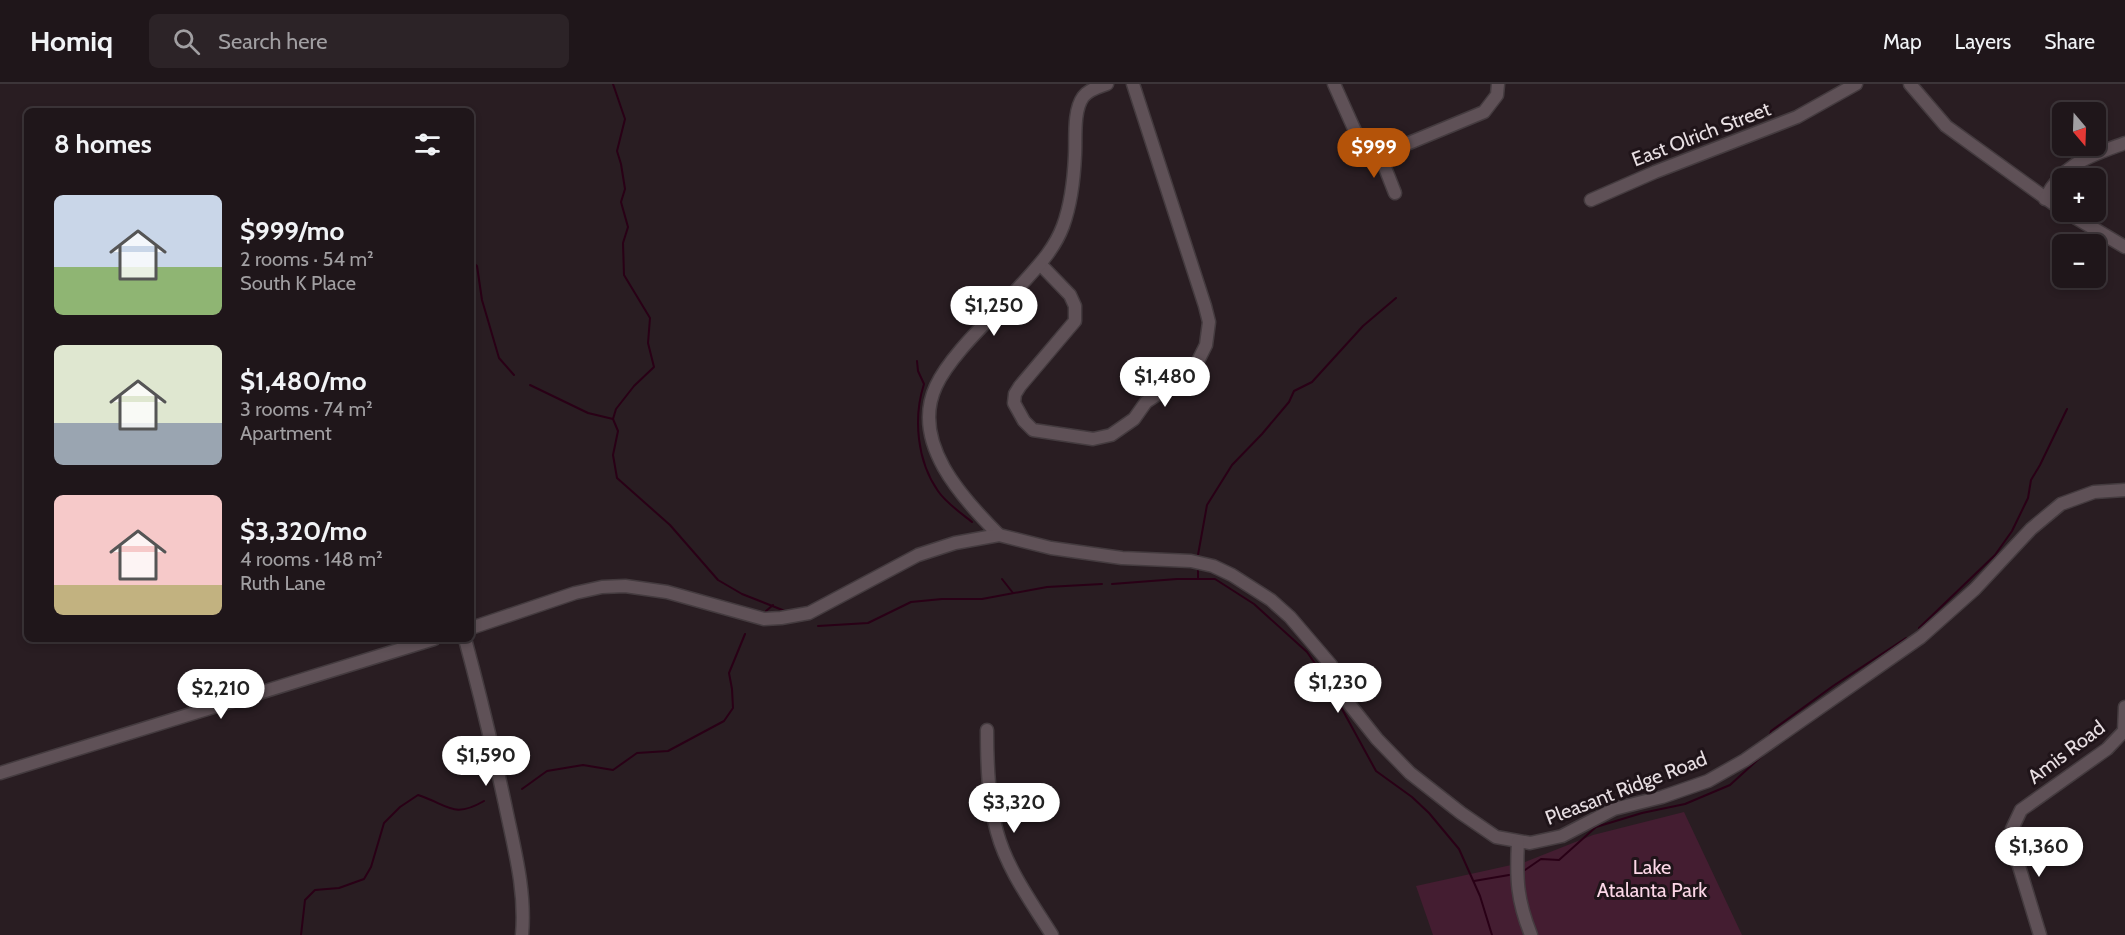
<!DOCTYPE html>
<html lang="en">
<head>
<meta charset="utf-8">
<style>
	:root { --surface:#1f161a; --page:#2c2327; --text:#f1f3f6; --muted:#a19fa2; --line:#3c3539; --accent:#b45309 }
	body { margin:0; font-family:Cabin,sans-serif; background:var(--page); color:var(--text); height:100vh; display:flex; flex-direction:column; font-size:22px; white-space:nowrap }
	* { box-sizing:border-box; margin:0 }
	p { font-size:20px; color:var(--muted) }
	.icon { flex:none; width:33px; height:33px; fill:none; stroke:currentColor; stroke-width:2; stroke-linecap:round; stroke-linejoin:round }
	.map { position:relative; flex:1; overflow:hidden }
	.drawer { position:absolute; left:24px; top:24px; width:450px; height:534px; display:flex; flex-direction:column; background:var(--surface); border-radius:9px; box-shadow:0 3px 9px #0003,0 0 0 2px var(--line) }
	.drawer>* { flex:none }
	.needle { width:39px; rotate:161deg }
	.controls { position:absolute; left:2052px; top:18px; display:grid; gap:12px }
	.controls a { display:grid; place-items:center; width:54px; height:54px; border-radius:9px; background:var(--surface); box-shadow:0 3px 9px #0003,0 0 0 2px var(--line); font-size:30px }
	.price { position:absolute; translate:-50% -51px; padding:0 14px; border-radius:21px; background:#fff; color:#222; font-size:20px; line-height:39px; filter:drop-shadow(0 2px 3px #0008) }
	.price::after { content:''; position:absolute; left:50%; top:36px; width:18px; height:14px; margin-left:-9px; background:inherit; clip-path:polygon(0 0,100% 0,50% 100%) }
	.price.selected { background:var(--accent); color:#fff }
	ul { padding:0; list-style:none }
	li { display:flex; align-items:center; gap:18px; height:150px; padding:0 30px }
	li span { display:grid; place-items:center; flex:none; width:168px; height:120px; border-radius:9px; color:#555 }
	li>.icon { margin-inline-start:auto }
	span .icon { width:72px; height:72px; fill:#fffc; stroke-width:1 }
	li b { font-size:26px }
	h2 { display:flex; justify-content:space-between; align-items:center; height:72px; padding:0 30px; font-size:26px }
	header { display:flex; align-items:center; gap:36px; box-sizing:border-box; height:84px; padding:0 30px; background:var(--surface); border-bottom:2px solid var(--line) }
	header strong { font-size:28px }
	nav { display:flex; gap:33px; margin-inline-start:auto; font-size:21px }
	.search { width:420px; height:54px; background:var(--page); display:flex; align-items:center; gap:15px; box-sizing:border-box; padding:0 21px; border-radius:9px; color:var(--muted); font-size:22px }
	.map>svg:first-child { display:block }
	.green { fill:#441d31 }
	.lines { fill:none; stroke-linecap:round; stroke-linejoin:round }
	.stream { stroke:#290016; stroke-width:2 }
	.minor-casing { stroke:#443b3f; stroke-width:15 }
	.minor { stroke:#5f5157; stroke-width:12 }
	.labels { text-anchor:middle; stroke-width:6; stroke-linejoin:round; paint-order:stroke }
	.street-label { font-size:20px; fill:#e7dee2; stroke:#1f1419 }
	.park-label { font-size:20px; fill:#fcd7e7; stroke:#1f1419 }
</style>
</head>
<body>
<header>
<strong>Homiq</strong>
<div class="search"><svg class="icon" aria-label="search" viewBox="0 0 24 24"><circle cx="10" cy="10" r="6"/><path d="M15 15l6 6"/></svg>Search here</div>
<nav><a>Map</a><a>Layers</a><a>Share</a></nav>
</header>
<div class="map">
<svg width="2125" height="851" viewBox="0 0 2125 851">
	<rect width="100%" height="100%" fill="#291d22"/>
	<polygon class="green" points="1684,728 1742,851 1433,851 1416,802 1525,778 1593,751"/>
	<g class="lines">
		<g class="stream">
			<polyline points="613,0 625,35 617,67 621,80 625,105 621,118 628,143 623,159 624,191 650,234 648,259 654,283 634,302 616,325 613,335 618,347 613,371 617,394 670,441 718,496 742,510 785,527"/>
			<polyline points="471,177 477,182 482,216 499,274 514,291"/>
			<path d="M917 277 918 287 924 300C913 334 917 377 938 407 946 419 961 429 972 438"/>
			<polyline points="530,301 588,329 613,335"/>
			<polyline points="1198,471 1207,421 1232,381 1262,350 1289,318 1294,307 1312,298 1363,242 1396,214"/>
			<polyline points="1002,495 1013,509"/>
			<polyline points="1198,495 1198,486"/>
			<polyline points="1112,500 1177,495 1215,495 1254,520 1307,568 1325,594 1376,687 1412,713 1429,729 1459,765 1480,812 1492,851"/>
			<polyline points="766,527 773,521"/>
			<polyline points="818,542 868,539 911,518 942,515 982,515 1047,503 1102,500"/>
			<polyline points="1919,544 1995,471 2012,447 2028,414 2031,396 2040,381 2067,325"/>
			<polyline points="1770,651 1771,647 1833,602 1906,554"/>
			<polyline points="522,705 547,687 583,681 613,686 637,669 668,667 724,637 733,624 732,605 729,589 745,550"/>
			<polyline points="1525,786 1541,775 1559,776 1596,743 1642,729 1685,720 1730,701 1763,671"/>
			<polyline points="1474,797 1509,791"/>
			<path d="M301 851 305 816 315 806 339 804 364 795 371 783 384 739 400 723 418 711C449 721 453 735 484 717"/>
		</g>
		<g class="minor-casing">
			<g id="minor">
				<polyline points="1334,0 1364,67 1369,70 1380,71 1484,28 1497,11 1498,0"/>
				<polyline points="1910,0 1946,42 2062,126"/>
				<polyline points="1380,71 1395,109"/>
				<path d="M2045 115C2063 79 2090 72 2125 59"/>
				<polyline points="1591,116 1655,88 1797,33 1856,0"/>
				<polyline points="2066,128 2125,163"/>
				<polyline points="1041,181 1070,211 1075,222 1075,237 1020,302 1015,310 1014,319 1024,337 1033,346 1093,355 1111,351 1134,335 1146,318 1161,308 1179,300 1197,279 1206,261 1209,238 1205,222 1133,0"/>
				<path d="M999 451C962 414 910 358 936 302 951 269 997 229 1021 201 1038 182 1054 166 1063 142 1071 120 1074 94 1075 71 1076 54 1073 27 1083 13 1089 5 1099 3 1107 0"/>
				<polyline points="471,544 575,509 602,503 625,502 667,508 764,535 781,534 809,529 918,471 955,459 999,451 1051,464 1122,474 1191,477 1213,482 1232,491 1271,516 1290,533 1331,581 1350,621 1377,655 1410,689 1461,729 1496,753 1530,759 1562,752 1614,725 1662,713 1708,697 1745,676 1921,553 1975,505 2031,445 2061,420 2094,408 2125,406"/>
				<path d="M465 555C480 610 493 665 505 720 514 764 526 806 522 851"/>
				<path d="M987 646C987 679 988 716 997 748 1007 785 1032 819 1052 851"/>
				<polyline points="0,689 434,555"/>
				<path d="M1518 758C1516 795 1517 816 1531 851"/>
				<polyline points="2040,851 2011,756 2012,745 2021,726 2107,665 2124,647 2125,623"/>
			</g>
		</g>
		<use href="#minor" class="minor"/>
	</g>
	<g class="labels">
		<g class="street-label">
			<text transform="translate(1701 50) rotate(-21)" y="7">East Olrich Street</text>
			<text transform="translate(2066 668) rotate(-37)" y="7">Amis Road</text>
			<text transform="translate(1626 704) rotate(-21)" y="7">Pleasant Ridge Road</text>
		</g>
		<g class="park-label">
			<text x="1652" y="790">Lake<tspan x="1652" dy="23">Atalanta Park</tspan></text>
		</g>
	</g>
</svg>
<div class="controls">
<a><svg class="needle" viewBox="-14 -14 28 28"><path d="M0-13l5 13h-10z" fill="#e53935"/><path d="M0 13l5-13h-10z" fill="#a19fa2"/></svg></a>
<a>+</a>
<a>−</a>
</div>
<b class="price selected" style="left:1374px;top:95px">$999</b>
<b class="price" style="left:994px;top:253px">$1,250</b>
<b class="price" style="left:1165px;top:324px">$1,480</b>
<b class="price" style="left:1338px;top:630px">$1,230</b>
<b class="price" style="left:221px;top:636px">$2,210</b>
<b class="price" style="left:486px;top:703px">$1,590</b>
<b class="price" style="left:1014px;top:750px">$3,320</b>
<b class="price" style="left:2039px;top:794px">$1,360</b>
<section class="drawer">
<h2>8 homes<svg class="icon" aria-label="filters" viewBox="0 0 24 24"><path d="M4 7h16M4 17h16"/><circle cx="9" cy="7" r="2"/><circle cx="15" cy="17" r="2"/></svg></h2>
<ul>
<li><span style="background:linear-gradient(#c9d6e8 60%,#8fb573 0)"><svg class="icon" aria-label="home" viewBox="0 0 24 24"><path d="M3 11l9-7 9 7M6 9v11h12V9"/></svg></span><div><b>$999/mo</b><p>2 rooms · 54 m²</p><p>South K Place</p></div></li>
<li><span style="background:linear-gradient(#dfe7d0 65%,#9aa5b1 0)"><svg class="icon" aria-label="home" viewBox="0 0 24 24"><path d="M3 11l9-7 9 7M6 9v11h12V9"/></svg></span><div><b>$1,480/mo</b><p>3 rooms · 74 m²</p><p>Apartment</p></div></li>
<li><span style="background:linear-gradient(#f6c9c9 75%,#c2b280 0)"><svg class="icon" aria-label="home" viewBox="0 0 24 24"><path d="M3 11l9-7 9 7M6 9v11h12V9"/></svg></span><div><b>$3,320/mo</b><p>4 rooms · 148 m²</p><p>Ruth Lane</p></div></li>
</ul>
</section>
</div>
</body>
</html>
